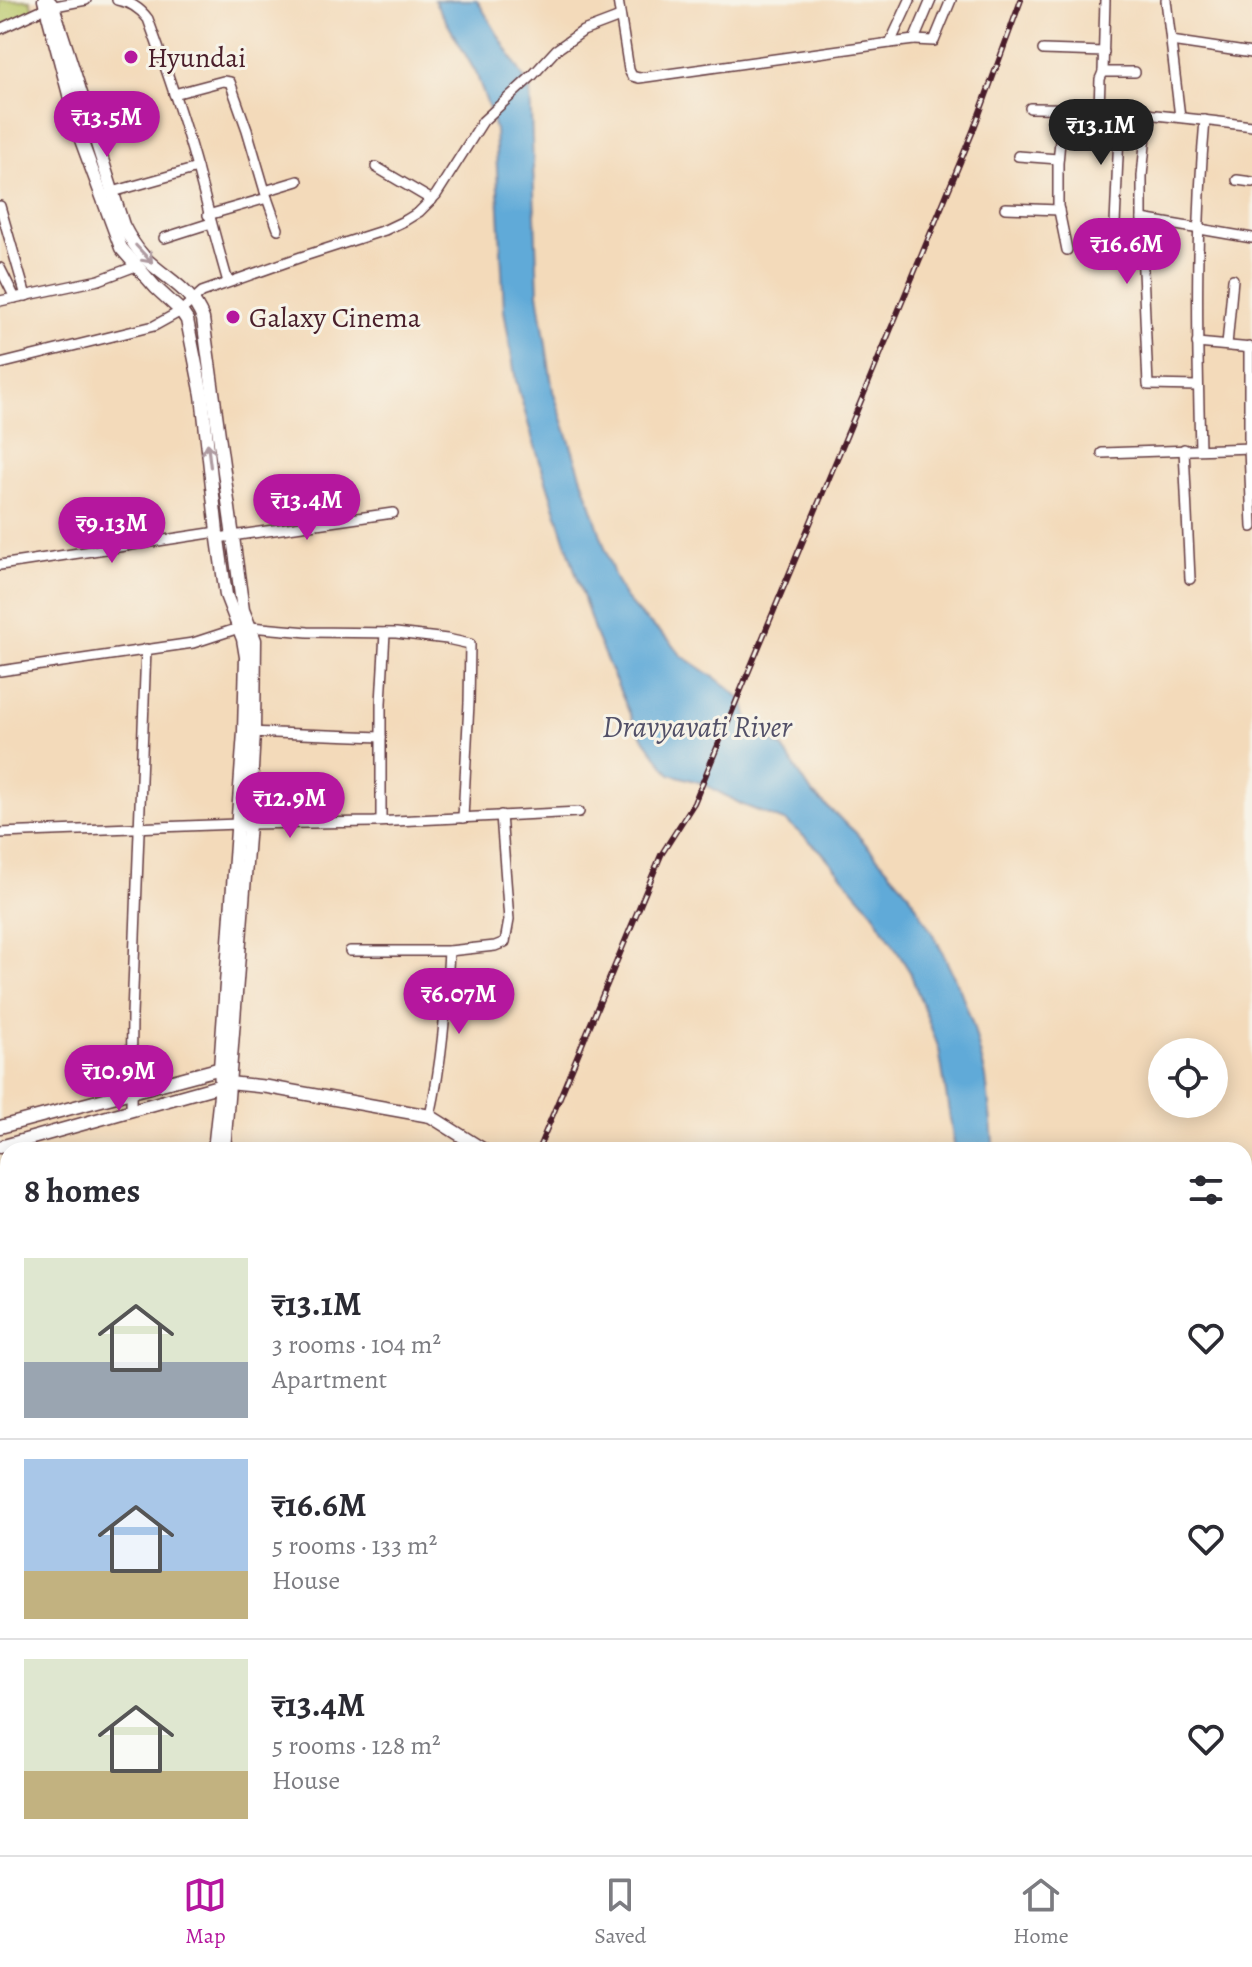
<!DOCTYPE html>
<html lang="en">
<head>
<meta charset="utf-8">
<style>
	:root { --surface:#fff; --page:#f2f2f3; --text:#2b2b33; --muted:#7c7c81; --line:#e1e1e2; --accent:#b5179e }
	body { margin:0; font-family:Alegreya,serif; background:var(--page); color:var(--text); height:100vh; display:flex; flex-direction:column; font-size:30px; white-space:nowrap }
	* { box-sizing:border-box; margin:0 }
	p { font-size:26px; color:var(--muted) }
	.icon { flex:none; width:44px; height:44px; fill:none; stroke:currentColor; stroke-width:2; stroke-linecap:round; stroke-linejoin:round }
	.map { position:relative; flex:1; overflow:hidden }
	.side { position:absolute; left:0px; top:1142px; width:1252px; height:714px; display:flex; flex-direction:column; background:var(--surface); border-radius:24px 24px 0 0; box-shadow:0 4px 20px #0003 }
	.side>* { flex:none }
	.fabs { position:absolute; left:1148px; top:1038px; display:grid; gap:16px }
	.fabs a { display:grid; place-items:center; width:80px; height:80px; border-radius:50%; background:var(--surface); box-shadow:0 4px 20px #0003; font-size:40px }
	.price { position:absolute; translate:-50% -68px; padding:0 18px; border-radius:28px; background:var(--accent); color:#fff; font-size:26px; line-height:52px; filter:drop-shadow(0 2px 4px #0008) }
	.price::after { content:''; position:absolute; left:50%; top:48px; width:24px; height:18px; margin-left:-12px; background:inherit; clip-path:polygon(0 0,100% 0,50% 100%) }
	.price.current { background:#222; color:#fff }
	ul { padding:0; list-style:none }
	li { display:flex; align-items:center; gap:24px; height:200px; padding:0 24px }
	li+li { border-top:2px solid var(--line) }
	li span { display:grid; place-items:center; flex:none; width:224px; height:160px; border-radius:0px; color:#555 }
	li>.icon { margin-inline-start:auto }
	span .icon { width:96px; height:96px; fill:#fffc; stroke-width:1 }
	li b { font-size:34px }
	h2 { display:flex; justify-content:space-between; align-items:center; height:96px; padding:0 24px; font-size:34px }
	.tab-bar { display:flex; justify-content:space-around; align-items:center; height:112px; border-top:2px solid var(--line); background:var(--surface); font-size:22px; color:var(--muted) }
	.tab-bar a { display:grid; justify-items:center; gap:4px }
	.tab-bar .current { color:var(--accent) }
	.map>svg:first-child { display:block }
	.green { fill:#b9c769; stroke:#82734a; stroke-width:2 }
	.water { fill:#60aad8; stroke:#556482; stroke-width:2 }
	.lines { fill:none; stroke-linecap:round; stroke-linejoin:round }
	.minor-casing { stroke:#633b40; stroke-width:12 }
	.tertiary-casing { stroke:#633b40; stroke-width:15 }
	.trunk-casing { stroke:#633b40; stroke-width:19 }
	.minor { stroke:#fff; stroke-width:9 }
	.tertiary { stroke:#fff; stroke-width:12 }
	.trunk { stroke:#fff; stroke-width:16 }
	.rail-casing { stroke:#4a1f2b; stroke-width:6 }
	.rail { stroke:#f7f3e8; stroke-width:3; stroke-dasharray:9; stroke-linecap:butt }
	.oneway { stroke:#ae9aa0 }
	.poi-dot { fill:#b5179e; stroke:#f7f3e8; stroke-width:3 }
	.labels { text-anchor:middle; stroke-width:6; stroke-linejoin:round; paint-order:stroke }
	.poi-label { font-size:28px; fill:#4a1f2b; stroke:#f7f3e8; text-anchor:start }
	.water-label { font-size:30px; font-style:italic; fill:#525068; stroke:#f7f3e8 }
</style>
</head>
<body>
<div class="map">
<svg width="1252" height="1855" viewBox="0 0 1252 1855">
	<rect width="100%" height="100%" fill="#f7f3e8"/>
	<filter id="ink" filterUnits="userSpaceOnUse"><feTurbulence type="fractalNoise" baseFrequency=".0125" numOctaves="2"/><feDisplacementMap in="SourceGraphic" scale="16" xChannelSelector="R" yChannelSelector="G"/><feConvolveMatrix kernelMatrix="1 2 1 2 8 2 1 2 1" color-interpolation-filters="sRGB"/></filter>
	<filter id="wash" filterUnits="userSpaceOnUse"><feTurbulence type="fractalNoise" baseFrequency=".006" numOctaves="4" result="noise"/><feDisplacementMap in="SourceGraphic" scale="32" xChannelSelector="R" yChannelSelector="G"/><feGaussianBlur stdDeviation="1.8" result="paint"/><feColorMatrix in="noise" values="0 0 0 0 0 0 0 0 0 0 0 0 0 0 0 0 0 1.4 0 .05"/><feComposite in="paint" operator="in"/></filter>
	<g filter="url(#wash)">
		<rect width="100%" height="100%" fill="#f3daba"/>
		<polygon class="green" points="0,0 30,0 34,13 0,26"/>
		<g class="water">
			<polygon points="434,0 477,0 530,88 538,293 553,391 614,575 624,597 640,615 669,640 681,655 727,686 739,697 744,704 749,723 753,732 782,747 812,793 855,832 908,892 938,943 961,992 973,1025 986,1077 994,1150 955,1150 939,1049 910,972 873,912 821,851 787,822 743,805 702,783 670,774 636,728 596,636 533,440 516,381 504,310 495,130 488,106 476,73"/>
			<polygon points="1244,1457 1252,1459 1252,1498 1244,1496"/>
		</g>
	</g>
	<g filter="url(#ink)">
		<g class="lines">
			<g class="minor-casing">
				<g id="minor">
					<path d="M117 0C131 2 140 8 148 19 166 68 183 117 197 168 207 206 217 244 228 282"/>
					<polyline points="618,0 629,70 632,76 639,78 890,43 910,0"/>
					<polyline points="1105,0 1103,72 1135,72"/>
					<polyline points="1166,0 1180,117"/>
					<polyline points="0,29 45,8 86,0"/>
					<polyline points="914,40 934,41 951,0"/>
					<polyline points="1171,41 1252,53"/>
					<polyline points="890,43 914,40 931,0"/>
					<polyline points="1043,50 1104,52"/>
					<polyline points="174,94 223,81 230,82 247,130 267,198 208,215"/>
					<path d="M1030 108C1105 108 1178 117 1252 126"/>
					<polyline points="1063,108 1058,163 1058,206 1067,250"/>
					<polyline points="1099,109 1100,79 1103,72"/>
					<polyline points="1148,113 1142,176 1142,248 1148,385 1198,386"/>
					<polyline points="1018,156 1058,159"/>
					<polyline points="376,167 432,200"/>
					<polyline points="1237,180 1252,182"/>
					<polyline points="265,191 298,181"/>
					<polyline points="109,193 197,168"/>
					<polyline points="267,198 278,229"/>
					<polyline points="0,206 26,296"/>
					<polyline points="1005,208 1059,210"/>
					<polyline points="1142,219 1252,238"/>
					<polyline points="1115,224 1120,111"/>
					<polyline points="164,238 211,223"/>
					<polyline points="0,268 15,298"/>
					<polyline points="0,301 99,280 136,266"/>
					<polyline points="1197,343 1252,348"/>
					<polyline points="1227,345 1233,279"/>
					<polyline points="1249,347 1249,448 1252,527"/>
					<polyline points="0,364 154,326 181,311 202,292 301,257 385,230 406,220 419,212 436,195 483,121 533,75 556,50 583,31 620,17"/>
					<polyline points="1184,449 1190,579"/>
					<path d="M1200 449C1197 339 1195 230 1205 120"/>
					<polyline points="1102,453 1252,448"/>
					<polyline points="218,538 393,513"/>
					<polyline points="0,565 217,532"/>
					<polyline points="0,671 193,643 239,628 250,627 308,632 396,633 447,639 470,644 469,703 463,818"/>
					<polyline points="248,732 381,737"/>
					<polyline points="381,821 381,703 385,633"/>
					<polyline points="0,833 238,824 374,822 579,812"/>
					<polyline points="350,951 449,951 495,946 505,942 509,920 501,815"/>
					<polyline points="131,1110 132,1015 146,649"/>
					<path d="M430 1116C442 1062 446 1007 449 951"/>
					<polyline points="1244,1242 1252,1236"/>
					<polyline points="0,1456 8,1463"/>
					<polyline points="1244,1581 1252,1584"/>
					<polyline points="0,1630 8,1633"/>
					<polyline points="1244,1656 1252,1610"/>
					<polyline points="1244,1696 1252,1698"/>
					<polyline points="0,1704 8,1707"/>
					<polyline points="0,1773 8,1776"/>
					<polyline points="1244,1780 1252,1781"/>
					<polyline points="0,1816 4,1807"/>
					<polyline points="95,1848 109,1855"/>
					<polyline points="314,1848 318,1855"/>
					<polyline points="390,1848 395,1855"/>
					<polyline points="1179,1848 1179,1855"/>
					<polyline points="35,1855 38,1848"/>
					<polyline points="132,1855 135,1848"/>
					<polyline points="301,1855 304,1848"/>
					<polyline points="1217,1855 1218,1848"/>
				</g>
			</g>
			<g class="tertiary-casing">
				<g id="tertiary">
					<polyline points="44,0 81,140 121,248 156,288 181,311 187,320 202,395 217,532 226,595 243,639 246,657 244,732 220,1068 221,1085 214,1150"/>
					<path d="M48 0 53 6 123 225C129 237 136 248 145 258 167 280 191 288 203 319L243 610 255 640 254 732 249 824 224 1150"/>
					<polyline points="0,1127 225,1067"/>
					<polyline points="0,1147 229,1083 268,1087 430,1116 484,1150"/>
					<polyline points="475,1848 479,1855"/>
					<polyline points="509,1848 514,1855"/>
					<polyline points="199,1855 201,1848"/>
				</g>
			</g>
			<g class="trunk-casing">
				<g id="trunk">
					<polyline points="0,1473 8,1480"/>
					<polyline points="0,1490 8,1497"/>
					<polyline points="488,1848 492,1855"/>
				</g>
			</g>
			<use href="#minor" class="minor"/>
			<use href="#tertiary" class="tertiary"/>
			<use href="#trunk" class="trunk"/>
			<g class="rail-casing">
				<g id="rail">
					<polyline points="538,1150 661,855 694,803 973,131 1021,0"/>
					<polyline points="243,1855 246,1848"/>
				</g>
			</g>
			<use href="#rail" class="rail"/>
		</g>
		<defs><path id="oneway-shaft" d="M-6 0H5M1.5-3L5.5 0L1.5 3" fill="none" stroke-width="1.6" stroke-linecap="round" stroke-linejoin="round" transform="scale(2)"/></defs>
		<g class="oneway">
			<use href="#oneway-shaft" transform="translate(144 254) rotate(47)"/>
			<use href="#oneway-shaft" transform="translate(209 455) rotate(-97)"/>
		</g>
	</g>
	<g class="poi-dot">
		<circle cx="131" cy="57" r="8"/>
		<circle cx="233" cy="317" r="8"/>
	</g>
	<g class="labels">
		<g class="poi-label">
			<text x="147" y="67">Hyundai</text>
			<text x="249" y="327">Galaxy Cinema</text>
		</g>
		<g class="water-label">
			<text x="697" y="737">Dravyavati River</text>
		</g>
	</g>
</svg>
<div class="fabs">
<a><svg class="icon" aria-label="locate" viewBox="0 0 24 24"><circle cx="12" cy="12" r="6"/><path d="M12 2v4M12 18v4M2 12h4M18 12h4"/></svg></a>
</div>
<b class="price" style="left:107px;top:159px">₹13.5M</b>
<b class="price current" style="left:1101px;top:167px">₹13.1M</b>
<b class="price" style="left:1127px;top:286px">₹16.6M</b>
<b class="price" style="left:307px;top:542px">₹13.4M</b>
<b class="price" style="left:112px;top:565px">₹9.13M</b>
<b class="price" style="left:290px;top:840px">₹12.9M</b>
<b class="price" style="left:459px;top:1036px">₹6.07M</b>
<b class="price" style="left:119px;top:1113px">₹10.9M</b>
<section class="side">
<h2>8 homes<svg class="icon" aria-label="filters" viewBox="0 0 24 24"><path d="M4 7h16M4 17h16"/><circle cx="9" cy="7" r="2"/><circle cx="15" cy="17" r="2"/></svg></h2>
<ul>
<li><span style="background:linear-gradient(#dfe7d0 65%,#9aa5b1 0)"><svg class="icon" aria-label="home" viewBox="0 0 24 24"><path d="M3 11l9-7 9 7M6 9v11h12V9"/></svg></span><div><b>₹13.1M</b><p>3 rooms · 104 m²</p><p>Apartment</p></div><svg class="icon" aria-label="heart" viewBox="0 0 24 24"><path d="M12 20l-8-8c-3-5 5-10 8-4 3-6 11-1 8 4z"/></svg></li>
<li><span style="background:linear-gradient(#a9c7e8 70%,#c2b280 0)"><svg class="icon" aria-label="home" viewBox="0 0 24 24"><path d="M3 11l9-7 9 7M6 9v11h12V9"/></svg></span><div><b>₹16.6M</b><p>5 rooms · 133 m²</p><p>House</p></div><svg class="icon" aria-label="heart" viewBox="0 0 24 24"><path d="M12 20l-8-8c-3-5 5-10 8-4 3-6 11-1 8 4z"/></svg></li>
<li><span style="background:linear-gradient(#dfe7d0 70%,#c2b280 0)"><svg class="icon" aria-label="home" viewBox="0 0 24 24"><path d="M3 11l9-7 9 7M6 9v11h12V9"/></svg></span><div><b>₹13.4M</b><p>5 rooms · 128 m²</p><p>House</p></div><svg class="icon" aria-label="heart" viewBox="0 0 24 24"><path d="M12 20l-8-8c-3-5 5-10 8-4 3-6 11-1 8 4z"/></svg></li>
</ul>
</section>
</div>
<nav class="tab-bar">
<a class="current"><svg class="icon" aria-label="map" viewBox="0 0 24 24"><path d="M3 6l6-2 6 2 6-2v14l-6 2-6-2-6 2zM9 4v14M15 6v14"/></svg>Map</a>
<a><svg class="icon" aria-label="saved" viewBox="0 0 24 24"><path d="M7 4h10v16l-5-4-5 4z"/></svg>Saved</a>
<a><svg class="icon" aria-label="home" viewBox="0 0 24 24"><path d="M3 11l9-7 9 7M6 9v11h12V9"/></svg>Home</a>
</nav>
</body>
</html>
